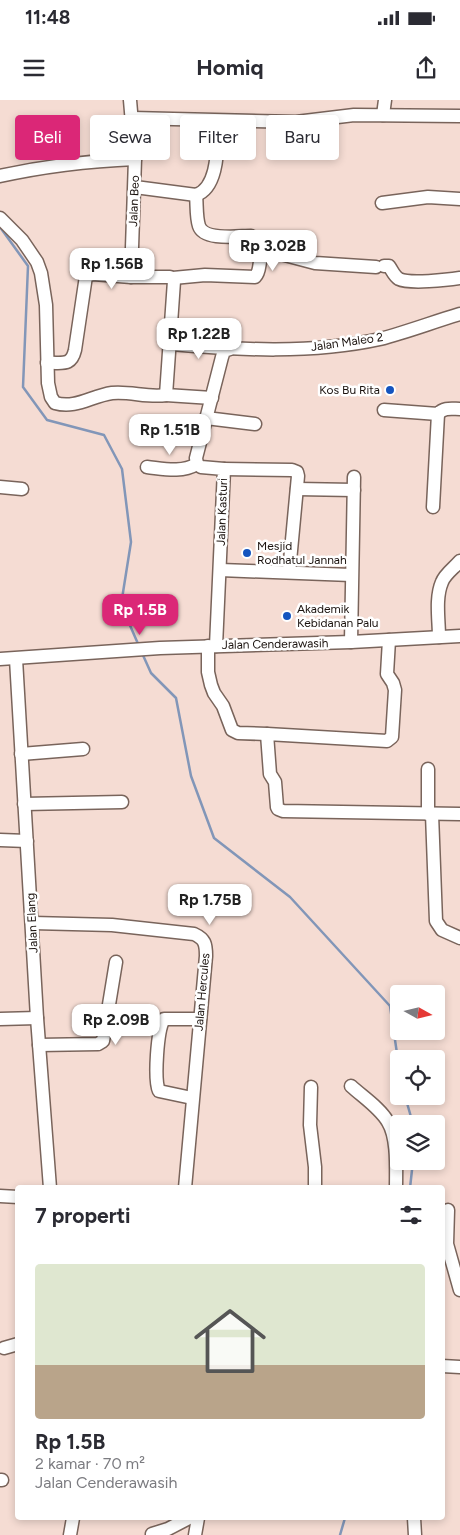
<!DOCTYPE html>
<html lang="id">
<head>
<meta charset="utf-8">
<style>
	:root { --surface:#fff; --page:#f7f7f7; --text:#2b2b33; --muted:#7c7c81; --line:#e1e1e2; --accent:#db2777 }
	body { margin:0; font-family:Figtree,sans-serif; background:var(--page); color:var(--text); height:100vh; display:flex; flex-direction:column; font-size:19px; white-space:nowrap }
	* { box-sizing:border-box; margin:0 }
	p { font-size:16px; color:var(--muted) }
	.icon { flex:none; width:28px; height:28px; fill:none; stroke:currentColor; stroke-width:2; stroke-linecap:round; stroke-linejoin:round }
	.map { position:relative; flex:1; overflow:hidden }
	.side { position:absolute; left:15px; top:1085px; width:430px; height:335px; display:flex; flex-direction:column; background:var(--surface); border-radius:5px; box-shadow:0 2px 8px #0003 }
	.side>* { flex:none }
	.hud { position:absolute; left:15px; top:15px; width:430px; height:45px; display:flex; gap:10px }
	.needle { width:32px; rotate:98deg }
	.tools { position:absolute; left:390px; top:885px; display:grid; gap:10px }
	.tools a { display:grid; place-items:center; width:55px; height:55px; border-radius:5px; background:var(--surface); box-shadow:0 2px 8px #0003; font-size:25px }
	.price { position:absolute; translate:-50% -42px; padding:0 11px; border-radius:10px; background:#fff; color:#222; font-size:16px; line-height:32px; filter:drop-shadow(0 1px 2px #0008) }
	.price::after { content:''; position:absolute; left:50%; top:30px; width:15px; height:11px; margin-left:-8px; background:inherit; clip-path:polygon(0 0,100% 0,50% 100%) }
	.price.active { background:var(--accent); color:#fff }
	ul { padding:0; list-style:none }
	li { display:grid; align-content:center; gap:10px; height:265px; padding:0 20px }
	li+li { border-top:1px solid var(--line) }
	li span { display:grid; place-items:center; height:155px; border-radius:5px; color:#555 }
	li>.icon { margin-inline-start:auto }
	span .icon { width:90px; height:90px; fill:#fffc; stroke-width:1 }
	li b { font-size:21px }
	h2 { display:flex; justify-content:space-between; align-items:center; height:60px; padding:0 20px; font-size:21px }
	.tag { padding:0 18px; border-radius:5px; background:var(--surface); box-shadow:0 2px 8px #0003; font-size:18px; line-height:45px }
	.tag.active { background:var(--accent); color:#fff }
	.status { display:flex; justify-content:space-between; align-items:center; height:35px; padding:0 25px; background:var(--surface); direction:ltr }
	.status svg { height:14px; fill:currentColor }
	header { display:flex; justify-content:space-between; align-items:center; height:65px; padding:0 20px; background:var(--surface); font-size:22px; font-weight:700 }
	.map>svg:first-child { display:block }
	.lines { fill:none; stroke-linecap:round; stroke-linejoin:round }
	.stream { stroke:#8296b8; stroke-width:2.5 }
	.minor-casing { stroke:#79645b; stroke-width:15 }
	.minor { stroke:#fff; stroke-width:12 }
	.poi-dot { fill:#1454bf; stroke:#fff; stroke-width:2 }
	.labels { text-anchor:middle; stroke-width:5; stroke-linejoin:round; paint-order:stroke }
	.street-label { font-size:12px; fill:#1a120e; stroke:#fff }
	.poi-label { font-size:12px; fill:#1a120e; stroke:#fff; text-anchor:start }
</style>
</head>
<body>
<div class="status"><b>11:48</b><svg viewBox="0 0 49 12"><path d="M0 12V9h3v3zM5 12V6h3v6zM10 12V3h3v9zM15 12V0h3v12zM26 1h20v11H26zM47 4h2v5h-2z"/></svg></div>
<header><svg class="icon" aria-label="menu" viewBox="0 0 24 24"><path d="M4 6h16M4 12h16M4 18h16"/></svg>Homiq<svg class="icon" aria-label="share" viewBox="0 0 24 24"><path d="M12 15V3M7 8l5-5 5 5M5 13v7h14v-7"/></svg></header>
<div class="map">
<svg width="460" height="1435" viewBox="0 0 460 1435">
	<rect width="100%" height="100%" fill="#f5dcd3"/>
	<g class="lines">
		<g class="stream">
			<polyline points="0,127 28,166 23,287 47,320 104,335 122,369 131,442 121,505 139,546"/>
			<polyline points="142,553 151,573 176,598 191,676 214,738 290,797 390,906 399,967"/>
			<polyline points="405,996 413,1024"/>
			<polyline points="410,1088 413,1061"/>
			<polyline points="340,1435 345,1418"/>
		</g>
		<g class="minor-casing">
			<g id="minor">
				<polyline points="130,0 135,59 131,177 170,177 174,181 166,295 212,298"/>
				<polyline points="383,15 385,0"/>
				<polyline points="132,18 296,22 354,15 460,16"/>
				<path d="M0 76C45 66 89 61 135 59"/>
				<path d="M135 87 196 95C220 87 217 42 219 21"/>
				<path d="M196 95C197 105 196 117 199 126 204 141 238 136 251 136"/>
				<polyline points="382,103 428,97 460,99"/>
				<path d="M0 118 22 140 37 162 41 173 46 205 48 283 51 297 55 303C76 309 91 296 112 293 130 291 148 298 166 295"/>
				<path d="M384 166H389C392 170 394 176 399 179 409 184 448 180 460 178"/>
				<path d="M173 178 205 175 255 177C262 170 257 158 265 152L277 153 315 163 376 167"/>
				<path d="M171 244C239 250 312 254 380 239 407 232 433 222 460 214"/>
				<path d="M47 263C62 262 71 267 75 250L86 176 93 174 131 177"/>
				<path d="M384 310 438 314C444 307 452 309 460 309"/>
				<polyline points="206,318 255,324"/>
				<path d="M147 367C165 369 181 373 197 364"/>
				<polyline points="224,369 292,370 297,372 298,376 289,472"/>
				<polyline points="0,387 22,389"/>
				<polyline points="297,389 354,390"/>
				<polyline points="433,407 438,314"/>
				<polyline points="220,470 351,475"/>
				<path d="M439 537C439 520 435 498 442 482 445 474 454 468 460 461"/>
				<polyline points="389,540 387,574 393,583 395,590 392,637 387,641 267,634 270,674 275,682 277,707 278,709 283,711 460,714"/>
				<polyline points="351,542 354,377"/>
				<polyline points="208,546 208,572 211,585 214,593 223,606 232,630 238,633 267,634"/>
				<polyline points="216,546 224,369 201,367 197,364 196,358 222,257 224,251 230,249"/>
				<polyline points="0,559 160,548 351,542 460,536"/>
				<polyline points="16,559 37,918 50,1088"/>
				<polyline points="21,654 83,649"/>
				<polyline points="428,669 428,714"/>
				<polyline points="24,704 122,702"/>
				<polyline points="432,714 436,821 442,830 460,838"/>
				<polyline points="0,740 27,741"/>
				<path d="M33 823 112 825 194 834C205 839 206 844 206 856L185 1088"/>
				<polyline points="0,919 37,918"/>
				<polyline points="39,945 98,944 103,941 116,862"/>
				<path d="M351 986C363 997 380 1008 388 1022 398 1038 396 1069 396 1088"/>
				<polyline points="311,987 310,1025 315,1067 315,1088"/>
				<path d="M192 998 159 991C154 980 157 930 164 919H200"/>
				<polyline points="0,1096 18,1097"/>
				<polyline points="448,1110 447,1144 460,1190"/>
				<polyline points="4,1248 18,1244"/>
				<polyline points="442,1266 460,1267"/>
				<polyline points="0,1380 2,1380"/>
				<polyline points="414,1418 415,1435"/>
				<polyline points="152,1434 168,1429 189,1418"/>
				<polyline points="70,1435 73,1418"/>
				<polyline points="195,1435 198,1418"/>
			</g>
		</g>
		<use href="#minor" class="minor"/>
	</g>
	<g class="poi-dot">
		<circle cx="390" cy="290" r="5"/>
		<circle cx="247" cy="453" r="5"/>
		<circle cx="287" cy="516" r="5"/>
	</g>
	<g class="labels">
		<g class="street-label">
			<text transform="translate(134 101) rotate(-88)" y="4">Jalan Beo</text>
			<text transform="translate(347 242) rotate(-8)" y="4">Jalan Maleo 2</text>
			<text transform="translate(222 412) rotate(-88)" y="4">Jalan Kasturi</text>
			<text transform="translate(275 544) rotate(-1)" y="4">Jalan Cenderawasih</text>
			<text transform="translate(32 823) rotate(-93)" y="4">Jalan Elang</text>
			<text transform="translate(202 892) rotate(-85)" y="4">Jalan Hercules</text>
		</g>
		<g class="poi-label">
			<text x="380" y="294" text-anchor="end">Kos Bu Rita</text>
			<text x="257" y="450">Mesjid<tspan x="257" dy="14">Rodhatul Jannah</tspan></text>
			<text x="297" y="513">Akademik<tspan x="297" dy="14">Kebidanan Palu</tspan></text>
		</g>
	</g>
</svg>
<div class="tools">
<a><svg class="needle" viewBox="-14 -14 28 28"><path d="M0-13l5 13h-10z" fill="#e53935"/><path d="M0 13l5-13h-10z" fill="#7c7c81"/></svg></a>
<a><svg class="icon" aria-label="locate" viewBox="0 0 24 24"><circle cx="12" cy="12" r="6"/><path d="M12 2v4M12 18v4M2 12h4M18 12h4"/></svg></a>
<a><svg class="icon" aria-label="layers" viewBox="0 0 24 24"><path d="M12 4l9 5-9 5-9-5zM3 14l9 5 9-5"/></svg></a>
</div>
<b class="price" style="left:273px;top:172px">Rp 3.02B</b>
<b class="price" style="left:112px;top:190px">Rp 1.56B</b>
<b class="price" style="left:199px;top:260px">Rp 1.22B</b>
<b class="price" style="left:170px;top:356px">Rp 1.51B</b>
<b class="price active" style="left:140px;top:536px">Rp 1.5B</b>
<b class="price" style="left:210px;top:826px">Rp 1.75B</b>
<b class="price" style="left:116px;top:946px">Rp 2.09B</b>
<div class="hud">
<a class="tag active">Beli</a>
<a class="tag">Sewa</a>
<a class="tag">Filter</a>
<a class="tag">Baru</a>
</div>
<section class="side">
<h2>7 properti<svg class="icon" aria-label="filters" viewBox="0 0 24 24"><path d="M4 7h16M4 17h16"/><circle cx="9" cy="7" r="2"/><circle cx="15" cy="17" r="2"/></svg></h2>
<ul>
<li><span style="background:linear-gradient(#dfe7d0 65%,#b9a48a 0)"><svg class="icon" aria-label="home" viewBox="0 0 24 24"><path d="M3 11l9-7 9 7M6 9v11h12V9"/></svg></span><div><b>Rp 1.5B</b><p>2 kamar · 70 m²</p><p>Jalan Cenderawasih</p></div></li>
</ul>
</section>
</div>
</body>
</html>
